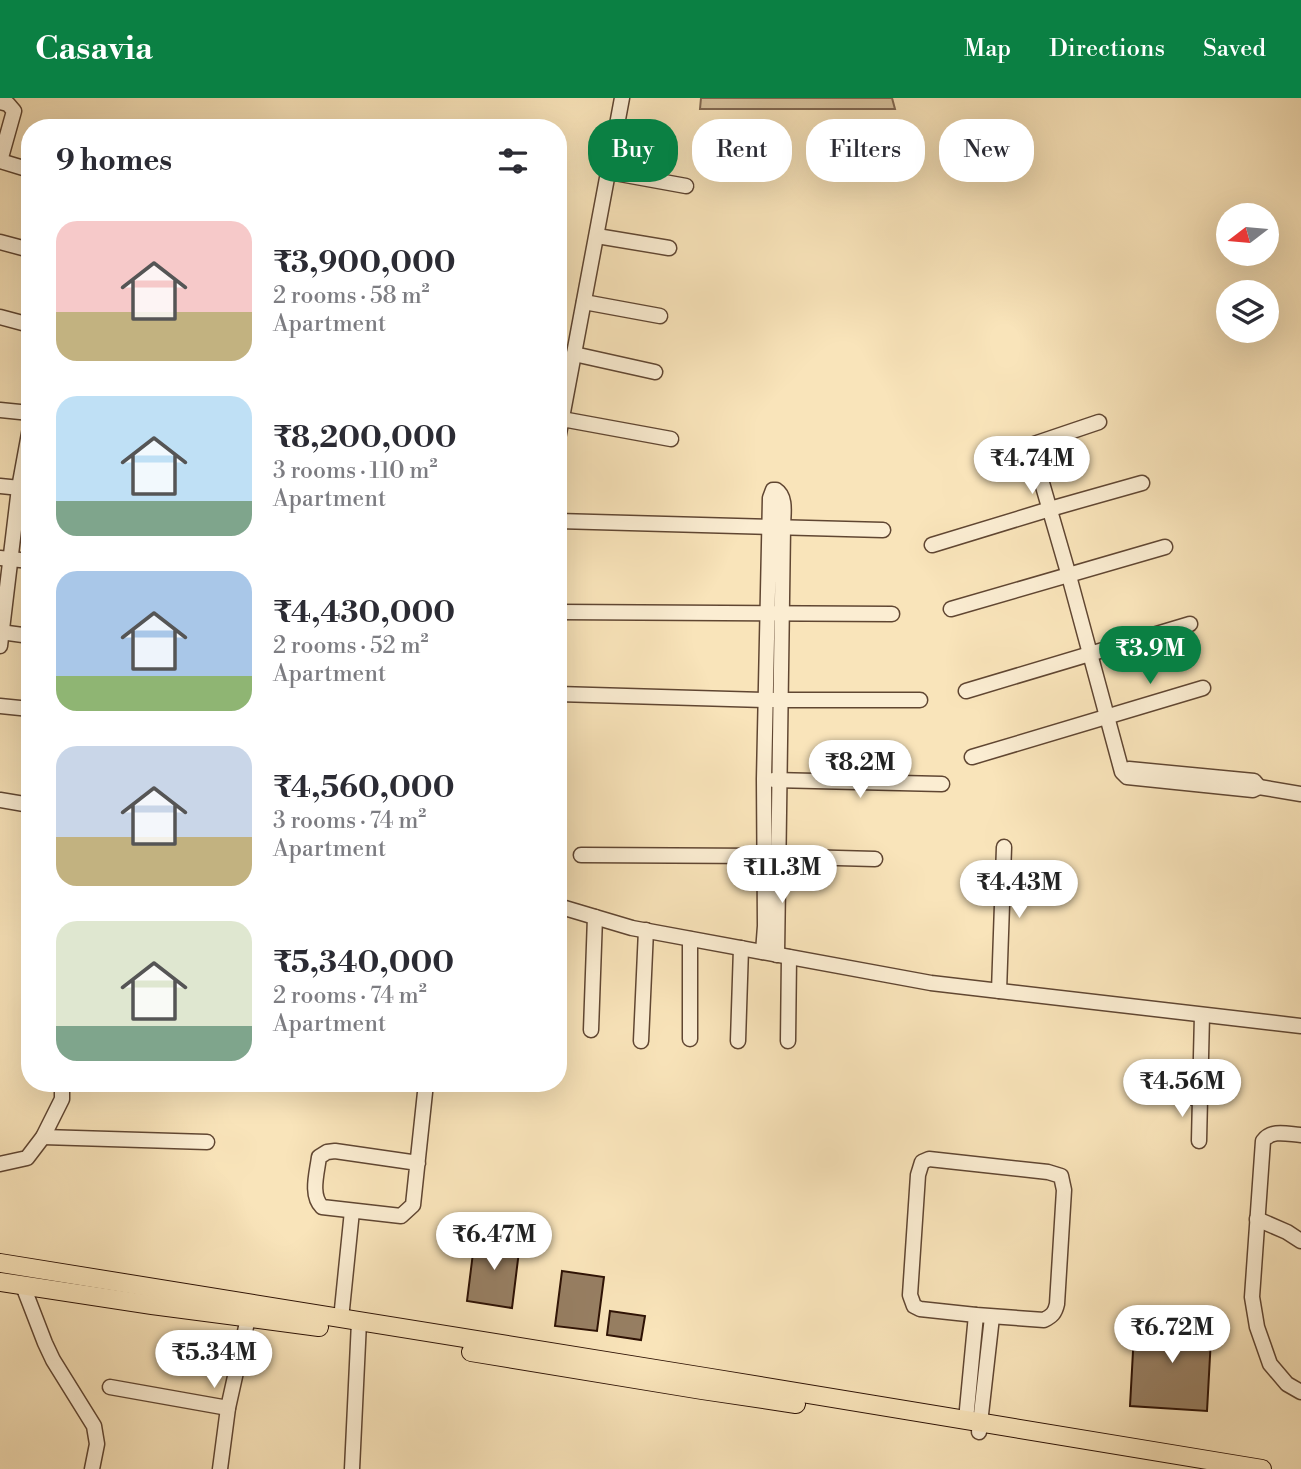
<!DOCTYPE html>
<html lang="en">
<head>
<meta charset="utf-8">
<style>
	:root { --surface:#fff; --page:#f7f7f7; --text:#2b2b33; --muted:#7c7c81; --accent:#0b8043 }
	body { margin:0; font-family:"Libre Bodoni",serif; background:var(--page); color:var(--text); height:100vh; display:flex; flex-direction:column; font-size:26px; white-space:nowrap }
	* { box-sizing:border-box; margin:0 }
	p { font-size:23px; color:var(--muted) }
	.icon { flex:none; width:38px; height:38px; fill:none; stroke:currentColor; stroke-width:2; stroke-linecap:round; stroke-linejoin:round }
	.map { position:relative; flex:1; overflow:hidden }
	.side { position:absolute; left:21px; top:21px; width:546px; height:973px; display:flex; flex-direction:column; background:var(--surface); border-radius:28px; box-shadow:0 7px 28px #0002 }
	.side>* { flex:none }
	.guide { position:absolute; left:588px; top:21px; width:607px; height:63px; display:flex; gap:14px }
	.needle { width:46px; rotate:254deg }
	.tools { position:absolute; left:1216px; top:105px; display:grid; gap:14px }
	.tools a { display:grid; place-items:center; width:63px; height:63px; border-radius:50%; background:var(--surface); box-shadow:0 7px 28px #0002; font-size:35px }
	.price { position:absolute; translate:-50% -60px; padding:0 16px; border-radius:24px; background:#fff; color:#222; font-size:23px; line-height:46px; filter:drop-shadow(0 2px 4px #0008) }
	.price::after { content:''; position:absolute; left:50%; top:42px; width:21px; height:16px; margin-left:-10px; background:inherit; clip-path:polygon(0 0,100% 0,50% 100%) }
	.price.selected { background:var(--accent); color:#fff }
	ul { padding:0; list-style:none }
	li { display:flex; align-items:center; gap:21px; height:175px; padding:0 35px }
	li span { display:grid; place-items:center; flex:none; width:196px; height:140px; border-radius:21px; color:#555 }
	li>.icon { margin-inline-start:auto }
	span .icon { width:84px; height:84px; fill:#fffc; stroke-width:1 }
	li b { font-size:30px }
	h2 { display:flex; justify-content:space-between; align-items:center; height:84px; padding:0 35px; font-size:30px }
	.tag { padding:0 24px; border-radius:28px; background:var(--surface); box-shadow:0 7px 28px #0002; font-size:24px; line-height:63px }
	.tag.selected { background:var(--accent); color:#fff }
	header { display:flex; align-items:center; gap:42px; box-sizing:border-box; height:98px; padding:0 35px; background:var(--accent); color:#fff }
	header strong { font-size:33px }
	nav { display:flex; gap:38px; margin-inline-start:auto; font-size:24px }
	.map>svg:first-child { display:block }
	.green { fill:#d6c09b; stroke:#826850; stroke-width:2 }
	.building { fill:#977f63; stroke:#2d1104; stroke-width:2 }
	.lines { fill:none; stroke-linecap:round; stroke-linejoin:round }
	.minor-casing { stroke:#604632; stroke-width:17 }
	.major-casing { stroke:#2d1104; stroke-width:20 }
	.minor { stroke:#fbedd2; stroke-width:14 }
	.major { stroke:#f9e4ba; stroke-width:18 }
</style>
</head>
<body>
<header>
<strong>Casavia</strong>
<nav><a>Map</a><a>Directions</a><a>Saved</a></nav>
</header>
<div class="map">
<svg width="1301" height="1371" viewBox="0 0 1301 1371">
	<rect width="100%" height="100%" fill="#f9e4ba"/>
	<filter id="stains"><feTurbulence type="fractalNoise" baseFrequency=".00286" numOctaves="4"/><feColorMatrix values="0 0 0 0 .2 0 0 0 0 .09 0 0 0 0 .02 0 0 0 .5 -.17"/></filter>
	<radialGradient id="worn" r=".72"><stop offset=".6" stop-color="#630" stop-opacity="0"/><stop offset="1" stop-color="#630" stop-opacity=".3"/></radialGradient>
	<polygon class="green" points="701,0 892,0 895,11 700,11"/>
	<g class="building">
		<polygon points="475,1139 520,1145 512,1210 467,1203"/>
		<polygon points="562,1173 604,1179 597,1233 555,1228"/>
		<polygon points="610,1213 645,1218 641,1242 607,1237"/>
		<polygon points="1156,1214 1201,1217 1200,1239 1211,1240 1207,1313 1130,1308 1134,1235 1155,1236"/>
	</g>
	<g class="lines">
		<g class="minor-casing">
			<g id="minor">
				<polyline points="0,4 8,6 14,13 0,63"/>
				<polyline points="0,63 30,72"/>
				<polyline points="609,74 686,88"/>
				<polyline points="597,138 669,150"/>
				<polyline points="0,144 30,152"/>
				<polyline points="584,204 660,218"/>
				<polyline points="0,219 30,227"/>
				<polyline points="574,256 655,274"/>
				<polyline points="0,312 30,315"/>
				<polyline points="562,321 671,341"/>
				<polyline points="1099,324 1031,347 1069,478 1122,674 1127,679 1253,692 1259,689 1254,683 1129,671 1122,674"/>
				<polyline points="558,341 622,0"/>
				<polyline points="0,388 30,391"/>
				<polyline points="558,423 883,432"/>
				<polyline points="932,447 1050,411 1142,385"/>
				<polyline points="0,460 30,463"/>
				<polyline points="951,511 1165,449"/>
				<polyline points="558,514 892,516"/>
				<polyline points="0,534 30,538"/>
				<polyline points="0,548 19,390 30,330"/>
				<polyline points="966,593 1190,526"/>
				<polyline points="558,596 766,602 920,602"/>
				<polyline points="0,608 30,611"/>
				<polyline points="972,659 1203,590"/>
				<polyline points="773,682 942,686"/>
				<polyline points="1259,689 1301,696"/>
				<polyline points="0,702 30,707"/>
				<polyline points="581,757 764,758 875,761"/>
				<polyline points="558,808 632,830 931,885 1301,928"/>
				<polyline points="690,841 690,941"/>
				<path d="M763 854 765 828 764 681 770 400 773 392H776C787 399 783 417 783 429L777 857"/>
				<polyline points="999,893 1004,749"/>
				<polyline points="591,932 595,819"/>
				<polyline points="641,943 646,832"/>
				<polyline points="738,943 741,850"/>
				<polyline points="788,943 789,859"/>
				<polyline points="1159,997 1200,1000 1202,917"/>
				<path d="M1301 1037C1287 1036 1272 1031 1263 1043L1252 1199 1257 1229 1270 1266 1287 1286 1301 1294"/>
				<polyline points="43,1039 207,1044"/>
				<polyline points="1199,1043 1200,1000"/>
				<path d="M929 1061 1048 1074 1061 1078 1064 1092 1057 1206C1055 1215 1052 1218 1044 1222L976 1217 920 1211 914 1208 910 1197 918 1077 922 1064Z"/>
				<path d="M418 1065 335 1053 327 1054 319 1059C317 1075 310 1097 322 1109L401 1118 413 1107 426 985"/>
				<polyline points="0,1066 27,1060 43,1039 62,1001 62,985"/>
				<polyline points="1257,1121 1287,1134 1301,1143"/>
				<polyline points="23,1188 45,1245 53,1262 94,1328 97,1346 92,1371"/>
				<polyline points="341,1221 352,1113"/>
				<polyline points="110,1289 228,1310"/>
				<polyline points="966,1322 976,1217"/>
				<polyline points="979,1334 992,1219"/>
				<polyline points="220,1371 228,1310 248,1220"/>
				<polyline points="352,1371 359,1224"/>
			</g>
		</g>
		<g class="major-casing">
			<g id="major">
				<polyline points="0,1165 705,1279 1262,1371"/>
				<polyline points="0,1184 152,1207 319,1229"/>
				<polyline points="471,1254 702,1292 796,1306"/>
			</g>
		</g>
		<use href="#minor" class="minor"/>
		<use href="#major" class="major"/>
	</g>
	<rect width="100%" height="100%" filter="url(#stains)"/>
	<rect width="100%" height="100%" fill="url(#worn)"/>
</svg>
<div class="tools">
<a><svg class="needle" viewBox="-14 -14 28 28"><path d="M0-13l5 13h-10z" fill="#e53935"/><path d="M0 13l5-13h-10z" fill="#7c7c81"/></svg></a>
<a><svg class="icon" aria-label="layers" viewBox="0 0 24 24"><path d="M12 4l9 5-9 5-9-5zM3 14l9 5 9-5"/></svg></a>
</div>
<b class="price" style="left:1032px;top:398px">₹4.74M</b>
<b class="price selected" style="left:1150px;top:588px">₹3.9M</b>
<b class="price" style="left:860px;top:702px">₹8.2M</b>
<b class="price" style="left:782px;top:807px">₹11.3M</b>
<b class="price" style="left:1019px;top:822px">₹4.43M</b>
<b class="price" style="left:1182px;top:1021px">₹4.56M</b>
<b class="price" style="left:494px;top:1174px">₹6.47M</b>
<b class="price" style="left:1172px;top:1267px">₹6.72M</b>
<b class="price" style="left:214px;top:1292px">₹5.34M</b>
<div class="guide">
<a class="tag selected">Buy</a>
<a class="tag">Rent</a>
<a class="tag">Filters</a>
<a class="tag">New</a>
</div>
<section class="side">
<h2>9 homes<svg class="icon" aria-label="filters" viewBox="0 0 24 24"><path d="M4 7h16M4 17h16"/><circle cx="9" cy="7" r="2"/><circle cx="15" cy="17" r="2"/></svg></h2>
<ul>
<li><span style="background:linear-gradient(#f6c9c9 65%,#c2b280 0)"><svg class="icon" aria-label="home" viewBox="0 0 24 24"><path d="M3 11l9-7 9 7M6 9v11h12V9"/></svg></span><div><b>₹3,900,000</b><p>2 rooms · 58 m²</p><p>Apartment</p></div></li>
<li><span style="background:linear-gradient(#bfe0f5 75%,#7fa58c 0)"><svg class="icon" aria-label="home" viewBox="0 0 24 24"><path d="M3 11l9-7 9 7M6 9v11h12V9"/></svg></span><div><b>₹8,200,000</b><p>3 rooms · 110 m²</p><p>Apartment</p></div></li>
<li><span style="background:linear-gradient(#a9c7e8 75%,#8fb573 0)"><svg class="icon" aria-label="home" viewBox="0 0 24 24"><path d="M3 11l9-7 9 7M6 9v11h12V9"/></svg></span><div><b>₹4,430,000</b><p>2 rooms · 52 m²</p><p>Apartment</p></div></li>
<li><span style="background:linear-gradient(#c9d6e8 65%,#c2b280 0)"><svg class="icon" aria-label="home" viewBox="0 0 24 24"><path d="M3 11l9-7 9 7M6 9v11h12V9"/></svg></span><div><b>₹4,560,000</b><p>3 rooms · 74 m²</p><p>Apartment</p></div></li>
<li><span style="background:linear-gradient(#dfe7d0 75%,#7fa58c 0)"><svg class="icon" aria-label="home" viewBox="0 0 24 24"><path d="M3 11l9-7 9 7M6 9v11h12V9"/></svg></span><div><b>₹5,340,000</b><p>2 rooms · 74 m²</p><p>Apartment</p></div></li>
</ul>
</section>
</div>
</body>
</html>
